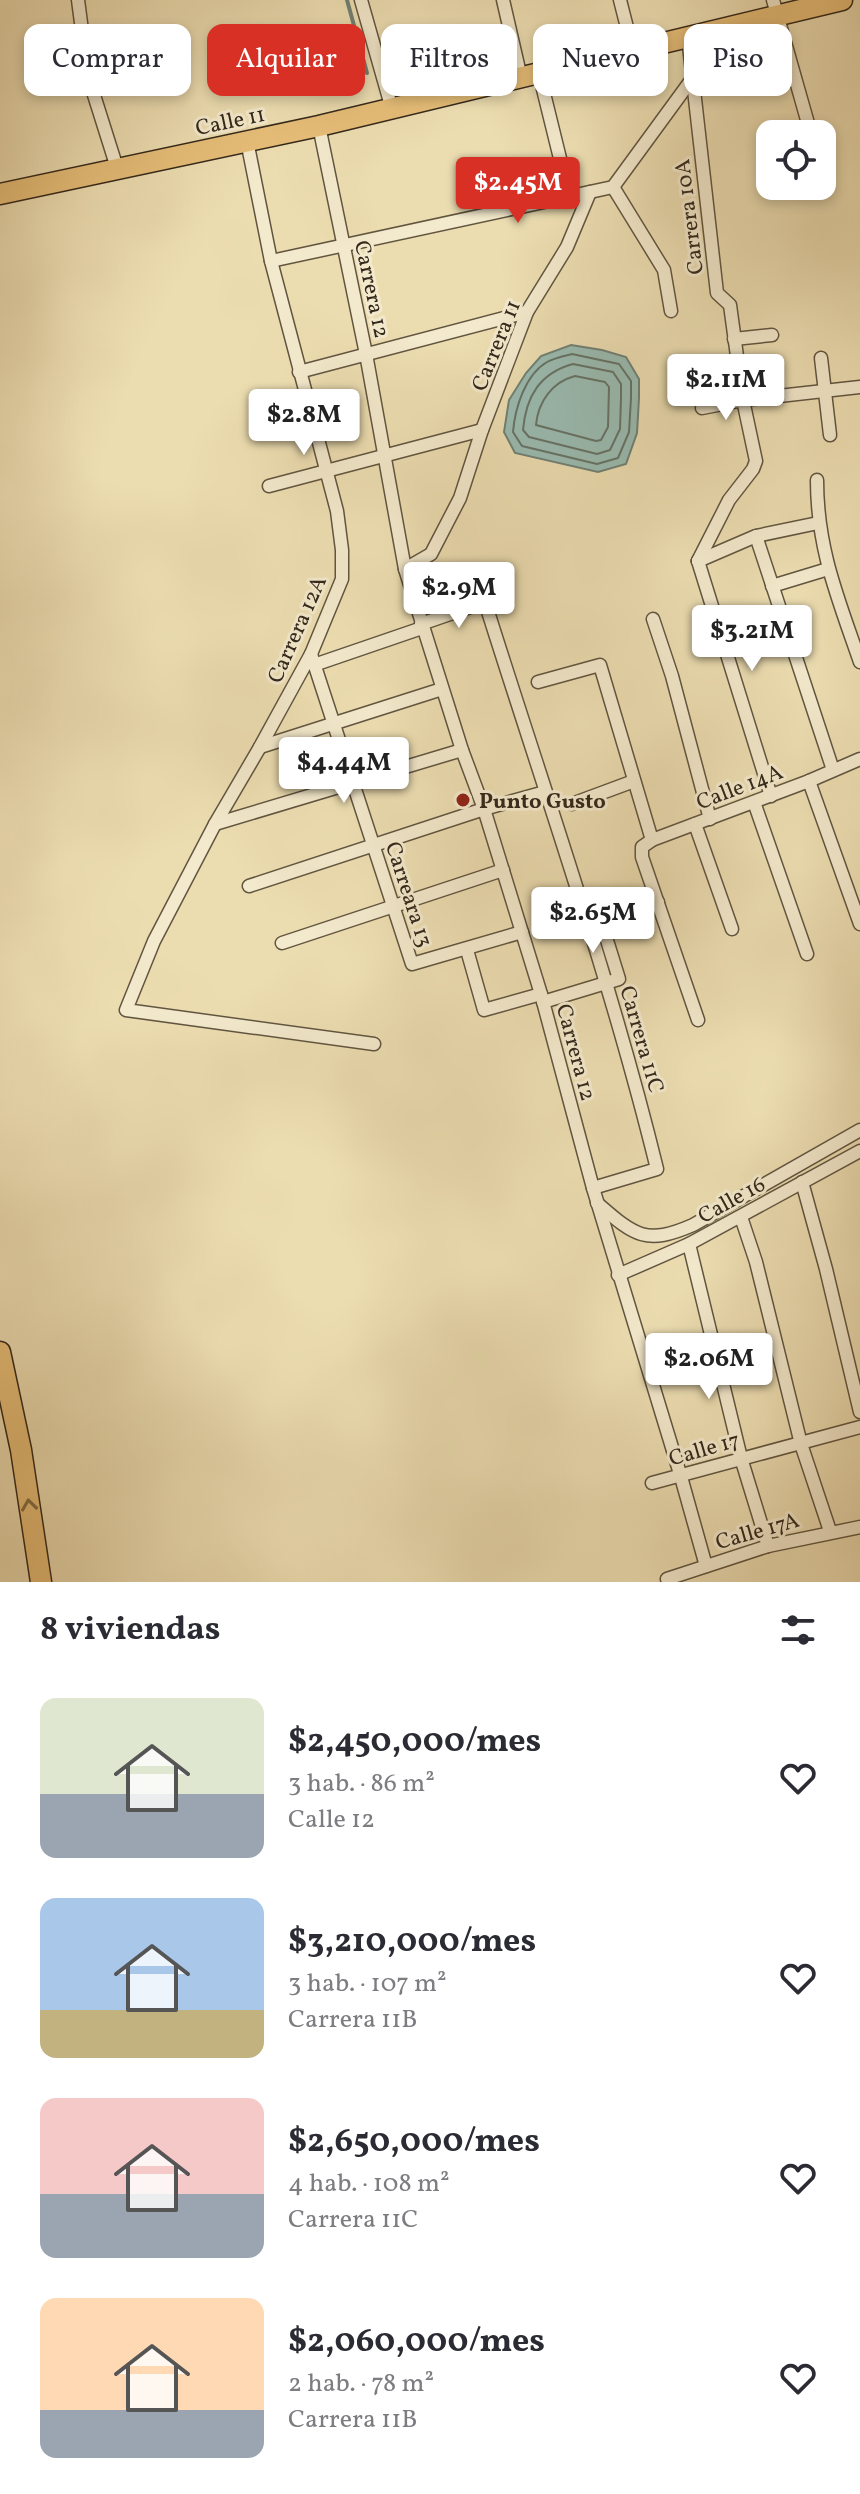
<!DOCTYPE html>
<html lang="es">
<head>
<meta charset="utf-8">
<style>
	:root { --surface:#fff; --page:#f2f2f3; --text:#2b2b33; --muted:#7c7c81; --accent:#d93025 }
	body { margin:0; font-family:Vollkorn,serif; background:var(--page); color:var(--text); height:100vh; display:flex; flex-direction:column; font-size:30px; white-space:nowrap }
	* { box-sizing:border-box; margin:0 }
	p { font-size:26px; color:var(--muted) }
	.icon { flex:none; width:44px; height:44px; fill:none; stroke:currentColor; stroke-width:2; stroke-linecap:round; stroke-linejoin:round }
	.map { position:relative; height:1582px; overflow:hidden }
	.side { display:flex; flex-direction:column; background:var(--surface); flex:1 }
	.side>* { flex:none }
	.guide { position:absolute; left:24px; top:24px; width:812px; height:72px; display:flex; gap:16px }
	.tools { position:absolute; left:756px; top:120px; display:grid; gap:16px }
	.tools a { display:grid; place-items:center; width:80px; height:80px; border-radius:16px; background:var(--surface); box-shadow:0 4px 12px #0003; font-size:40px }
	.price { position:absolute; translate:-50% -68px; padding:0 18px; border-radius:8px; background:#fff; color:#222; font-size:26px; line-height:52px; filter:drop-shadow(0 2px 4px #0008) }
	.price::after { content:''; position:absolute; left:50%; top:48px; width:24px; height:18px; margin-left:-12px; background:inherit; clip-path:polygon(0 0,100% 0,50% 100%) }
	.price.on { background:var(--accent); color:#fff }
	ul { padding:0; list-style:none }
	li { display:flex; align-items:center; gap:24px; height:200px; padding:0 40px }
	li span { display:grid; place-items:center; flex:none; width:224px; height:160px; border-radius:16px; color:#555 }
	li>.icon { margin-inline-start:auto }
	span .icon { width:96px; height:96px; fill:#fffc; stroke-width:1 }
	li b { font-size:34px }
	h2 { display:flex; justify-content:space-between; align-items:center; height:96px; padding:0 40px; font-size:34px }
	.chip { padding:0 28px; border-radius:16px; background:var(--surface); box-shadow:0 4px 12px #0003; font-size:28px; line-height:72px }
	.chip.on { background:var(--accent); color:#fff }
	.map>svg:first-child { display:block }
	.water { fill:#99bbb1; stroke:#708075; stroke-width:2 }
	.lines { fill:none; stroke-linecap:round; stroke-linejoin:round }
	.shore { stroke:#667266; stroke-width:2 }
	.stream { stroke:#708075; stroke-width:4 }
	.minor-casing { stroke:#615540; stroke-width:15 }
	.primary-casing { stroke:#33281b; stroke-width:23 }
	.trunk-casing { stroke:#33281b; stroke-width:23 }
	.minor { stroke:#f3e9cc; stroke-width:12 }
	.primary { stroke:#e6be78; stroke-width:20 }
	.trunk { stroke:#e6be78; stroke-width:20 }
	.oneway { stroke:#846c45 }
	.poi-dot { fill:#8f2418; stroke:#f3e9cc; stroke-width:3 }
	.labels { text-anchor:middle; stroke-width:6; stroke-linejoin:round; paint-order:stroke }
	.street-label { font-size:22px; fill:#33281b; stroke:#f3e9cc }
	.poi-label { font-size:22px; font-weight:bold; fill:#33281b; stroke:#f3e9cc; text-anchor:start }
</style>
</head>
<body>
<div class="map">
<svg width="860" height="1582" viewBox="0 0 860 1582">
	<rect width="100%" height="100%" fill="#ecddb1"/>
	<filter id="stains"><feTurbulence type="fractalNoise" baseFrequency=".0025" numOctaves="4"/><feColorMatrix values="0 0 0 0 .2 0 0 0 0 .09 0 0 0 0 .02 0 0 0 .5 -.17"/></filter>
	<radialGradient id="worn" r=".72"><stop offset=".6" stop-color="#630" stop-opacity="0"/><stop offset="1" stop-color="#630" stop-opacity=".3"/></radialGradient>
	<polygon class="water" points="571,345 602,350 626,357 639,379 639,398 637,433 626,464 598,472 515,453 504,432 509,400 526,373 541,356"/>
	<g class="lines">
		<g class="shore">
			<path d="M572 354 619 364 631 381V398L629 432 618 458 597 464 522 446 513 432C515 408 525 375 547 362 554 358 564 356 572 354Z"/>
			<path d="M573 364 613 372 621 384V398L620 429 610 450 597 454 529 437 523 430C526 396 540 373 573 364Z"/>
			<path d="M575 376 605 382 609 387 608 427 601 440 596 441 536 425C538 402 552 382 575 376Z"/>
		</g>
		<polyline class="stream" points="347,0 367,73"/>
		<g class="minor-casing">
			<g id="minor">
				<polyline points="78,0 88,76 117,168"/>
				<polyline points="361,0 392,109"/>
				<polyline points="503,0 521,78"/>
				<polyline points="620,0 633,51"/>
				<polyline points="773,0 811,134"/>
				<polyline points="688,37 717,293 730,305 743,400 756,461 753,469 729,500 698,561"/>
				<polyline points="539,73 569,195"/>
				<polyline points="319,126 366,354 405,569 462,750 484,809 541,994 593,1188 681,1477 706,1566"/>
				<polyline points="247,141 271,261 337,511 342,550 342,579 311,654 260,747 215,824 154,941 126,1010 374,1044"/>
				<polyline points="613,187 664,270 671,311"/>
				<polyline points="271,261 613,187 692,79"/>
				<polyline points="734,339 772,335"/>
				<polyline points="821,358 830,435"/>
				<polyline points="299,372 527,312"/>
				<polyline points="702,408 743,400 860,387"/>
				<path d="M817 480C817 549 838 598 860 662"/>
				<polyline points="269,486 482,430"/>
				<polyline points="756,536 833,770"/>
				<polyline points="698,561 771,796"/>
				<polyline points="698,561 756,536 818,523"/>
				<polyline points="405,569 431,554 460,498 482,430 527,312 567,247 590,192"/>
				<polyline points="772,586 828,569"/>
				<polyline points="653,619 672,676 710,819"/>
				<path d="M421 624 485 602C544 790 610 977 657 1169L593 1188"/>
				<polyline points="311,654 412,964 522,932"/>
				<polyline points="314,665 422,628"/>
				<polyline points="538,682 600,665 652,840"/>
				<polyline points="260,747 442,689"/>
				<polyline points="809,781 860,924"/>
				<polyline points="754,802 807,954"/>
				<polyline points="572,804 634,781"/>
				<polyline points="215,824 462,750"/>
				<polyline points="695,824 732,929"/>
				<polyline points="249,886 484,809 545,792"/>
				<polyline points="282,943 503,870"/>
				<polyline points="467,950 484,1010 541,994"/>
				<polyline points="543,1002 619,979 601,921 658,902"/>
				<polyline points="698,1020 642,857 642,847 652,840 809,781 860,759"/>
				<polyline points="802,1182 826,1269 860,1412"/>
				<path d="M597 1203C634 1235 645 1246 693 1225L860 1130"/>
				<polyline points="741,1217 756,1262 801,1444 830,1531"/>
				<polyline points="689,1244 741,1458 768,1546"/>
				<polyline points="618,1275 689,1244 860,1151"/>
				<polyline points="652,1483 860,1427"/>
				<polyline points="667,1579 768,1546 860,1527"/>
			</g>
		</g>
		<g class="primary-casing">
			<polyline id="primary" points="0,194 319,126 842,0"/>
		</g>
		<g class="trunk-casing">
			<polyline id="trunk" points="0,1352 21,1450 41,1582"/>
		</g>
		<use href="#minor" class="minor"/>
		<use href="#primary" class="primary"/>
		<use href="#trunk" class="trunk"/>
	</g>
	<defs><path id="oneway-chevron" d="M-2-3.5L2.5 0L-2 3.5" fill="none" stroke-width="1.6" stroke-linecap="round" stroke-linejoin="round" transform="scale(2)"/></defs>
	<use class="oneway" href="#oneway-chevron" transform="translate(29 1505) rotate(-98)"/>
	<circle class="poi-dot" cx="463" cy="800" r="8"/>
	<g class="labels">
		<g class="street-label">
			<text transform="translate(230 120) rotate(-12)" y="8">Calle 11</text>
			<text transform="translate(688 217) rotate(-97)" y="8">Carrera 10A</text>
			<text transform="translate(373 289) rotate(78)" y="8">Carrera 12</text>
			<text transform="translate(495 345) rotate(-68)" y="8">Carrera 11</text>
			<text transform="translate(296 629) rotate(-66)" y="8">Carrera 12A</text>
			<text transform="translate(739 786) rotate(-21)" y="8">Calle 14A</text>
			<text transform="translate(410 894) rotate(72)" y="8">Carreara 13</text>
			<text transform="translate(643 1039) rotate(74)" y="8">Carrera 11C</text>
			<text transform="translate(577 1052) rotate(75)" y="8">Carrera 12</text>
			<text transform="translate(731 1199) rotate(-29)" y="8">Calle 16</text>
			<text transform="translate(704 1448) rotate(-16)" y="8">Calle 17</text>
			<text transform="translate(757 1530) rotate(-16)" y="8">Calle 17A</text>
		</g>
		<g class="poi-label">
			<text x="479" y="808">Punto Gusto</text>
		</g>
	</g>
	<rect width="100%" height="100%" filter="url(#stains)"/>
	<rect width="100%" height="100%" fill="url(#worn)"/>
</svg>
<div class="tools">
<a><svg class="icon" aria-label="locate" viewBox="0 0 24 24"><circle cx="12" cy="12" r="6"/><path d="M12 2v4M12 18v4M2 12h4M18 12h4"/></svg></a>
</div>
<b class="price on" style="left:518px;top:225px">$2.45M</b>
<b class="price" style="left:726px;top:422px">$2.11M</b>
<b class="price" style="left:304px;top:457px">$2.8M</b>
<b class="price" style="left:459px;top:630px">$2.9M</b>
<b class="price" style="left:752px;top:673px">$3.21M</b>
<b class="price" style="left:344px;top:805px">$4.44M</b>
<b class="price" style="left:593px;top:955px">$2.65M</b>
<b class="price" style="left:709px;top:1401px">$2.06M</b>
<div class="guide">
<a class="chip">Comprar</a>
<a class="chip on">Alquilar</a>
<a class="chip">Filtros</a>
<a class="chip">Nuevo</a>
<a class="chip">Piso</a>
</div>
</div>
<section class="side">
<h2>8 viviendas<svg class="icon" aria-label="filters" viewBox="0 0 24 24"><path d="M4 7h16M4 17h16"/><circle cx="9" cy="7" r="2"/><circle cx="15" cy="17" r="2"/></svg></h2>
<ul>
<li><span style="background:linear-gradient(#dfe7d0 60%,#9aa5b1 0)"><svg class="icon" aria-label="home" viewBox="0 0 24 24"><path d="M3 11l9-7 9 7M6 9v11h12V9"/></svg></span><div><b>$2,450,000/mes</b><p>3 hab. · 86 m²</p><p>Calle 12</p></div><svg class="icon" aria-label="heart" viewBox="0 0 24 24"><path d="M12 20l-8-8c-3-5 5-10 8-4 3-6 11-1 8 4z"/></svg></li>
<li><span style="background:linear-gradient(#a9c7e8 70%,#c2b280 0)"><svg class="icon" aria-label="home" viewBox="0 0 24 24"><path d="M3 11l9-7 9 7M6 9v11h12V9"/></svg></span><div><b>$3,210,000/mes</b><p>3 hab. · 107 m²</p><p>Carrera 11B</p></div><svg class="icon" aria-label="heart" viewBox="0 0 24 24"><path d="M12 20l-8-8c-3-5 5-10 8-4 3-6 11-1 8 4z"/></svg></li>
<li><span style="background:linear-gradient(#f6c9c9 60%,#9aa5b1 0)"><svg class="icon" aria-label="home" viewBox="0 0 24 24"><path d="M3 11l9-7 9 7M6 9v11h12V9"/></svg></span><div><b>$2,650,000/mes</b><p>4 hab. · 108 m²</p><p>Carrera 11C</p></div><svg class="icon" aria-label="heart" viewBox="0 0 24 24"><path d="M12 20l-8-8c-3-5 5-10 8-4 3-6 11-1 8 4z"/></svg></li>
<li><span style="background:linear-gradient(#ffd9b3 70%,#9aa5b1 0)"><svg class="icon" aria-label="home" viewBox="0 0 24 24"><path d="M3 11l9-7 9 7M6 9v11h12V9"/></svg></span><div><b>$2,060,000/mes</b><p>2 hab. · 78 m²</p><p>Carrera 11B</p></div><svg class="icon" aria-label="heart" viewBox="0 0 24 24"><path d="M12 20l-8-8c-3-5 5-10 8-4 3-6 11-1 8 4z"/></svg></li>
</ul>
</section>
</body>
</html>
